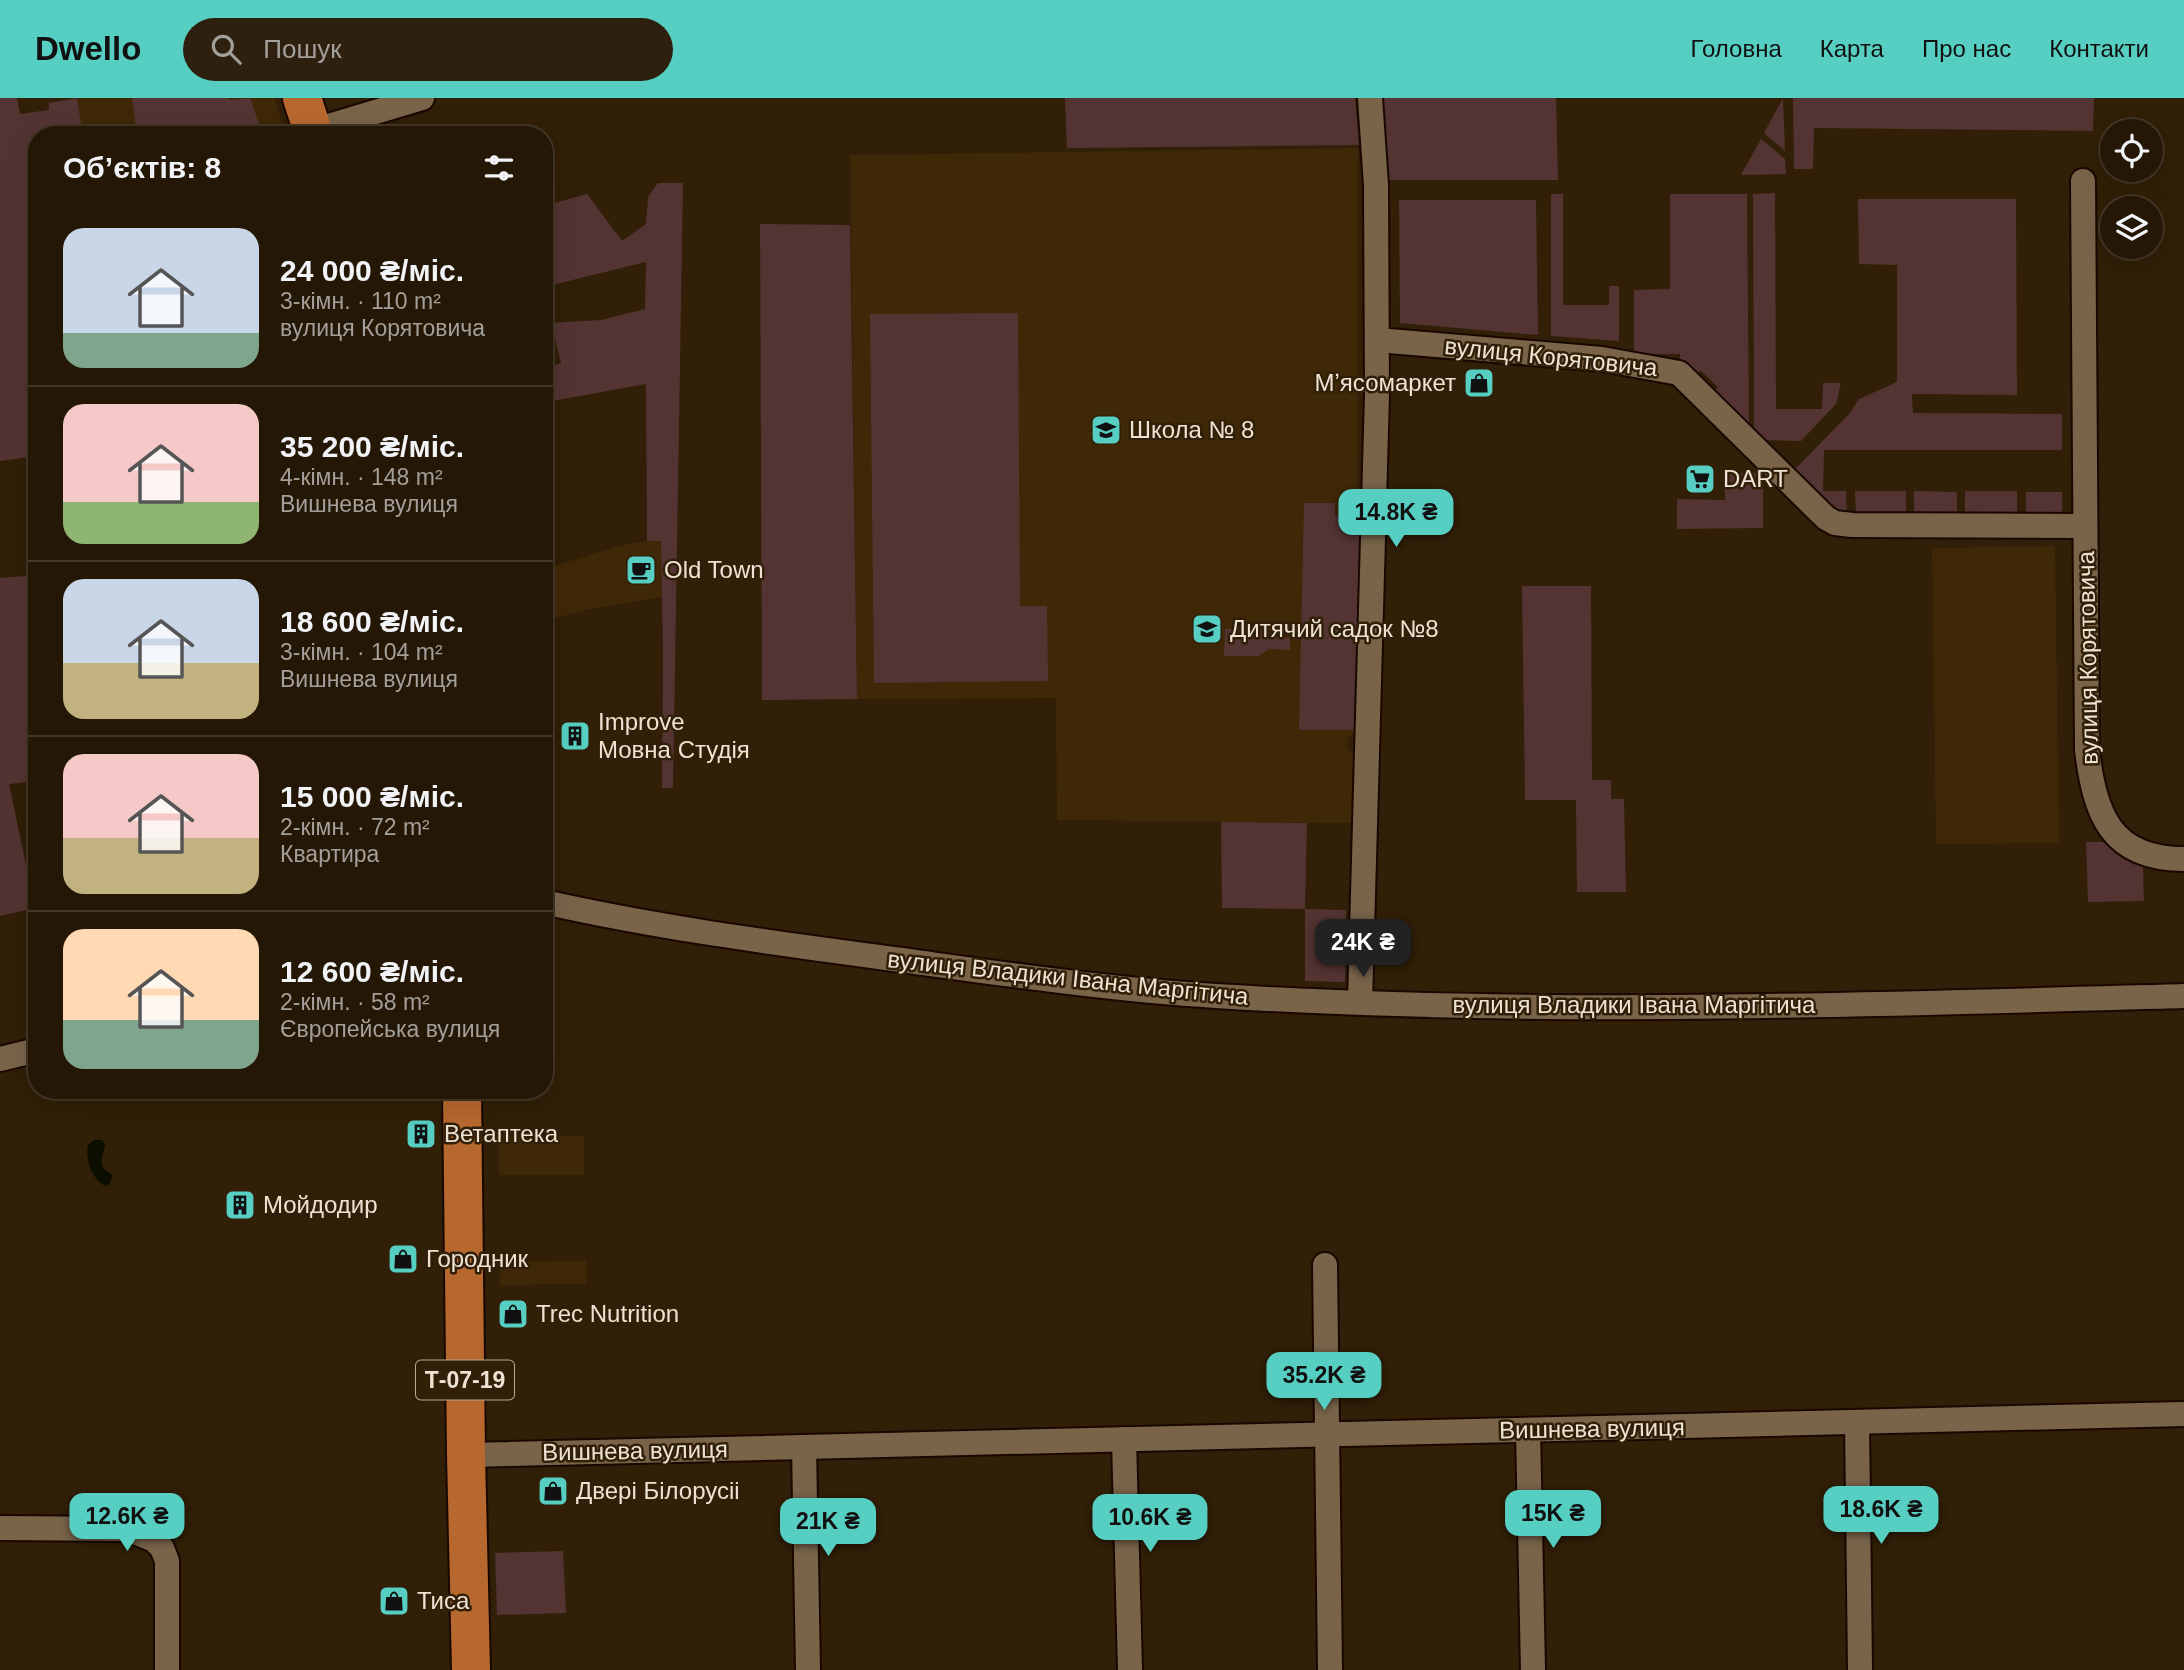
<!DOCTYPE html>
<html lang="uk">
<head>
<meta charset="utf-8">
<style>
	:root { --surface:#251705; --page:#2d200f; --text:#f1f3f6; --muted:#a39f9a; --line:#423627; --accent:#57cec2 }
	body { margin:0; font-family:Arial,sans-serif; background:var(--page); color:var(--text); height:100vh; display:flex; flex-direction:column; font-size:26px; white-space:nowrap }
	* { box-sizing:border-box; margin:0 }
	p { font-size:23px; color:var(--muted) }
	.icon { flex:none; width:38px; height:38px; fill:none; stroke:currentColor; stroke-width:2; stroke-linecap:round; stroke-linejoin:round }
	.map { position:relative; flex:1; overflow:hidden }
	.sheet { position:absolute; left:28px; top:28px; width:525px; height:973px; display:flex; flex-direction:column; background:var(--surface); border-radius:28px; box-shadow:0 7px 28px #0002,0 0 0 2px var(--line) }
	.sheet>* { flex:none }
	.controls { position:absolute; left:2100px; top:21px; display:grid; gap:14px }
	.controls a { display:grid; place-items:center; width:63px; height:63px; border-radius:50%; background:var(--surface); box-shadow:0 7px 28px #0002,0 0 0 2px var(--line); font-size:35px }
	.price { position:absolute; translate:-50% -60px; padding:0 16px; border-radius:14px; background:var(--accent); color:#111; font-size:23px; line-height:46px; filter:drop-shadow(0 2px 4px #0008) }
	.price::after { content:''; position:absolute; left:50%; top:42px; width:21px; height:16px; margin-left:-10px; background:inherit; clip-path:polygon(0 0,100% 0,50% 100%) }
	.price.on { background:#222; color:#fff }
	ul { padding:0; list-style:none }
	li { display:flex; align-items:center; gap:21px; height:175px; padding:0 35px }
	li+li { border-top:2px solid var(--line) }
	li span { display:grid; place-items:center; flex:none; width:196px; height:140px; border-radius:21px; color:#555 }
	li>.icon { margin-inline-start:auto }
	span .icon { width:84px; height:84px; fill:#fffc; stroke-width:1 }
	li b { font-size:30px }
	h2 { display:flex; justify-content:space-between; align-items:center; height:84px; padding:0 35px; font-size:30px }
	header { display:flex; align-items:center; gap:42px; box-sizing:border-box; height:98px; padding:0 35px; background:var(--accent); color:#111 }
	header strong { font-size:33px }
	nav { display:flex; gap:38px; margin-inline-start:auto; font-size:24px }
	.search { width:490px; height:63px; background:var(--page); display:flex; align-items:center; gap:18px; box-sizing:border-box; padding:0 24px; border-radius:38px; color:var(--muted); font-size:26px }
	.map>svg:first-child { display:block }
	.built { fill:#3f2807 }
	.green { fill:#533432 }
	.water { fill:#0c0f00 }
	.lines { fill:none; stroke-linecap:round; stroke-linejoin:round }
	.street-casing { stroke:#190800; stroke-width:28 }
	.primary-casing { stroke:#190800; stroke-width:42 }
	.street { stroke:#79644a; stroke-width:24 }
	.primary { stroke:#b7682e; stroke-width:38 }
	.labels { text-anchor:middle; stroke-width:5; stroke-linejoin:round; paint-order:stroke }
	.shield { fill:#311f07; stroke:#b5a896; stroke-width:2 }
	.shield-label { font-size:23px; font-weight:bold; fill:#eee2d3 }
	.street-label { font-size:24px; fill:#eee2d3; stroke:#311f07 }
	.poi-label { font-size:24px; fill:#eee2d3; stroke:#311f07; text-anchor:start }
</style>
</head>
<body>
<header>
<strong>Dwello</strong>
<div class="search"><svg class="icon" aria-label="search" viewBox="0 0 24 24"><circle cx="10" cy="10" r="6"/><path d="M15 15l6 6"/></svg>Пошук</div>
<nav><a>Головна</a><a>Карта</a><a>Про нас</a><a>Контакти</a></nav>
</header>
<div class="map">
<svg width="2184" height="1572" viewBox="0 0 2184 1572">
	<rect width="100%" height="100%" fill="#311f07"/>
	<g class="built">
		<polygon points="77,0 274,0 286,37 83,37"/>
		<polygon points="1358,50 1358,347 1357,405 1353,406 1353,418 1361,419 1355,635 1348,640 1347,646 1348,652 1354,656 1353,725 1057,722 1056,600 857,601 850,57"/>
		<polygon points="647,443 661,443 662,499 590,511 544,523 544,471 626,446"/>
		<polygon points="2055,448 2059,745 1936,746 1932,450"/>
		<polygon points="494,1037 584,1038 584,1077 499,1077 499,1042 494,1041"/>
		<polygon points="586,1163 586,1186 500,1187 499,1164"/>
	</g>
	<g class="green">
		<polygon points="0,0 17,0 20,16 49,12 49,5 77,0 83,37 37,37 37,358 0,363"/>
		<polygon points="132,0 229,0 230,2 250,0 263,37 137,37"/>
		<polygon points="1065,0 1355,0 1359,47 1067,50"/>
		<polygon points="1375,0 1556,0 1558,82 1381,82"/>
		<polygon points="1783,0 1785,53 1764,35"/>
		<polygon points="1793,0 2094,0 2093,33 1814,30 1813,71 1794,71"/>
		<polygon points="1761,41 1785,61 1786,76 1741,77"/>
		<polygon points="658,85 683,85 673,690 662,690 663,557 661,443 647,443 646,286 552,303 544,282 544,270 561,265 551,225 601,222 645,211 646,164 544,189 544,108 587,96 622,143 646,126 648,99"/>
		<polygon points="1775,95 1776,311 1822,311 1823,285 1841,285 1836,306 1801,343 1760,342 1754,336 1753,96"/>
		<polygon points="1551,96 1563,96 1563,207 1609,207 1609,188 1619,188 1619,243 1551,238"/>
		<polygon points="1670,96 1747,96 1749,331 1712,296 1718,289 1700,272 1694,278 1680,265 1680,256 1634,256 1634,192 1670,191"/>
		<polygon points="1858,101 2016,101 2017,297 1912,296 1913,315 2062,316 2062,352 1824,352 1823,393 1846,393 1847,417 1826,408 1795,371 1849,316 1859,301 1897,284 1897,167 1859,166"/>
		<polygon points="1536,102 1538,237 1400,225 1399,102"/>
		<polygon points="760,126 850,127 857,601 762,602"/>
		<polygon points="1018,215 1020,508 1047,508 1048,583 874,585 870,216"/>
		<polygon points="1725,375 1763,375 1763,430 1677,431 1677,401 1725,402"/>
		<polygon points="1855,393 1906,393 1906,417 1856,417"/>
		<polygon points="1914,393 1957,394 1957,417 1914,417"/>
		<polygon points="1965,393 2017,393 2017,418 1965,417"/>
		<rect x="2026" y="394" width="36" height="24"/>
		<polygon points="1304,405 1335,405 1335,418 1361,419 1355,632 1299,632"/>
		<polygon points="37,477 37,727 27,684 9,686 35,810 0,818 0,480"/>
		<polygon points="1522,488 1591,488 1592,682 1611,682 1611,701 1624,701 1626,794 1577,794 1576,702 1525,702"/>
		<polygon points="1225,531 1259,531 1269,539 1290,540 1290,552 1269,551 1259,558 1224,558"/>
		<polygon points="1221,724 1307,725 1305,811 1346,812 1345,884 1305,883 1305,811 1222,810"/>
		<polygon points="2086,744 2107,744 2143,769 2144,803 2088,804"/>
		<polygon points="563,1453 566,1515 497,1517 495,1455"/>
	</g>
	<path class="water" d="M94 1042H102L105 1047 101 1064 104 1071 113 1077 109 1087 105 1088C92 1081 85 1061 88 1047Z"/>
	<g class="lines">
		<g class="street-casing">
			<g id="street">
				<polyline points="312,33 422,0"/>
				<path d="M2083 83 2087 652C2095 716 2110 761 2184 761"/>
				<polyline points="1377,242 1602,261 1679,275 1826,420 1835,425 1852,427 2085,428"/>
				<path d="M544 804C655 829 767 844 879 859 991 874 1103 891 1216 898 1538 918 1862 907 2184 898"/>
				<polyline points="1360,904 1377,297 1376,87 1370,0"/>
				<polyline points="0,961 37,952"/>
				<polyline points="1325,1167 1330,1572"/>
				<polyline points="1857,1324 1860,1572"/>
				<polyline points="1528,1332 1533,1572"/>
				<polyline points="1124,1341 1130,1572"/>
				<polyline points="804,1349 808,1572"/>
				<polyline points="466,1357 2184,1316"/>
				<polyline points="0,1430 127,1431 154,1442 162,1450 167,1463 167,1572"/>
			</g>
		</g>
		<g class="primary-casing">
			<g id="primary">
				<polyline points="302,0 314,37"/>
				<polyline points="462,992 466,1357 471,1572"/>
			</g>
		</g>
		<use href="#street" class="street"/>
		<use href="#primary" class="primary"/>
	</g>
	<defs>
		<g id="shop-square" transform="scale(1.575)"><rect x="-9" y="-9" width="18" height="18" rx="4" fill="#57cec2" stroke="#311f07"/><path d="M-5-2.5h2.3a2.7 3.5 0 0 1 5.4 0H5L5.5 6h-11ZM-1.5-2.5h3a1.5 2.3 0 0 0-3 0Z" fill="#111"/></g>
		<g id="school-square" transform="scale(1.575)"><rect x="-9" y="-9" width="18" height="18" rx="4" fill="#57cec2" stroke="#311f07"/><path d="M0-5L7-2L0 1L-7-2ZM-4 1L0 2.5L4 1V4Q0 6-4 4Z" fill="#111"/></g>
		<g id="supermarket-square" transform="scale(1.575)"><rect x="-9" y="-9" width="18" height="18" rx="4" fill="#57cec2" stroke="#311f07"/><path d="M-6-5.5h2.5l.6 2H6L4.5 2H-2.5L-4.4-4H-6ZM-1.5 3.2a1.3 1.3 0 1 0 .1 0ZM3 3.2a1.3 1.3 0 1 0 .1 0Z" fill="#111"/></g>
		<g id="cafe-square" transform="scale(1.575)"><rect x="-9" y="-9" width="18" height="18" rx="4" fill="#57cec2" stroke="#311f07"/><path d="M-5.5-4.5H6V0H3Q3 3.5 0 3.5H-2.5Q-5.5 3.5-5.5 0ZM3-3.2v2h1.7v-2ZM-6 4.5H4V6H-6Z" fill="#111"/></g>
		<g id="building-square" transform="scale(1.575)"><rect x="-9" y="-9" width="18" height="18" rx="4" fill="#57cec2" stroke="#311f07"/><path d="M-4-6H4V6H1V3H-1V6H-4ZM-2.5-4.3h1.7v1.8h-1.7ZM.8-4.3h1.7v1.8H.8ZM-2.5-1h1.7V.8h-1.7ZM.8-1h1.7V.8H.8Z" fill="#111"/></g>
	</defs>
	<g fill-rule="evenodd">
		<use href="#shop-square" x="1479" y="285"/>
		<use href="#school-square" x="1106" y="332"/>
		<use href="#supermarket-square" x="1700" y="381"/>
		<use href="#cafe-square" x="641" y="472"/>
		<use href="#school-square" x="1207" y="531"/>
		<use href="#building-square" x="575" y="638"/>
		<use href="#building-square" x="421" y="1036"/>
		<use href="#building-square" x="240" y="1107"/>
		<use href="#shop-square" x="403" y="1161"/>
		<use href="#shop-square" x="513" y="1216"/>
		<use href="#shop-square" x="553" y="1393"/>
		<use href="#shop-square" x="394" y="1503"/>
	</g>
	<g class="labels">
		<rect class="shield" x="416" y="1262.5" width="98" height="39" rx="5"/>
		<g class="shield-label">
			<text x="465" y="1290">Т-07-19</text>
		</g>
		<g class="street-label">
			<text transform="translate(1551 259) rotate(6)" y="8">вулиця Корятовича</text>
			<text transform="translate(2088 560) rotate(-91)" y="8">вулиця Корятовича</text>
			<text transform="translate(1068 880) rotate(6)" y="8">вулиця Владики Івана Маргітича</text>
			<text x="1634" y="915">вулиця Владики Івана Маргітича</text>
			<text transform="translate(1592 1331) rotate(-1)" y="8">Вишнева вулиця</text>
			<text transform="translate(635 1353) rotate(-1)" y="8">Вишнева вулиця</text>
		</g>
		<g class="poi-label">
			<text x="1456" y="293" text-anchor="end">Мʼясомаркет</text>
			<text x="1129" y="340">Школа № 8</text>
			<text x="1723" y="389">DART</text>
			<text x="664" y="480">Old Town</text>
			<text x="1230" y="539">Дитячий садок №8</text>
			<text x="598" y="632">Improve<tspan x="598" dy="28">Мовна Студія</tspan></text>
			<text x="444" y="1044">Ветаптека</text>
			<text x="263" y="1115">Мойдодир</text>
			<text x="426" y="1169">Городник</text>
			<text x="536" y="1224">Trec Nutrition</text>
			<text x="576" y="1401">Двері Білорусіі</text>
			<text x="417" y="1511">Тиса</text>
		</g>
	</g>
</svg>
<div class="controls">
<a><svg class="icon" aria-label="locate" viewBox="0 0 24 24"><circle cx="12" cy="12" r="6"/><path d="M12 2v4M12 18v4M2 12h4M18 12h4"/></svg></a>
<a><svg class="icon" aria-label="layers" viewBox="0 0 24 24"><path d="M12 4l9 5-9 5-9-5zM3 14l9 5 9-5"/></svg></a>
</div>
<b class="price" style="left:1396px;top:451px">14.8K ₴</b>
<b class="price on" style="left:1363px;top:881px">24K ₴</b>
<b class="price" style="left:1324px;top:1314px">35.2K ₴</b>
<b class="price" style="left:1881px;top:1448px">18.6K ₴</b>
<b class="price" style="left:1553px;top:1452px">15K ₴</b>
<b class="price" style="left:127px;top:1455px">12.6K ₴</b>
<b class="price" style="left:1150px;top:1456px">10.6K ₴</b>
<b class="price" style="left:828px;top:1460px">21K ₴</b>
<section class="sheet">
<h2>Об’єктів: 8<svg class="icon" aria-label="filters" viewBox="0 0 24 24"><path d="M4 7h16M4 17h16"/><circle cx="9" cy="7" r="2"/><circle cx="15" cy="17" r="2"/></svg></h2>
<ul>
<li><span style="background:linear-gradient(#c9d6e8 75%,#7fa58c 0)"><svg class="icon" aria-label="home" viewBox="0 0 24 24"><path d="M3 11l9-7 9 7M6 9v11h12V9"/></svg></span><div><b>24 000 ₴/міс.</b><p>3-кімн. · 110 m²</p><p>вулиця Корятовича</p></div></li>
<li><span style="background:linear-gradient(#f6c9c9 70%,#8fb573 0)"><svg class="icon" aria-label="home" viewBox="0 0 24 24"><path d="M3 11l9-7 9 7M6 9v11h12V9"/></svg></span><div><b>35 200 ₴/міс.</b><p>4-кімн. · 148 m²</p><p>Вишнева вулиця</p></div></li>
<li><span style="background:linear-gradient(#c9d6e8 60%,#c2b280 0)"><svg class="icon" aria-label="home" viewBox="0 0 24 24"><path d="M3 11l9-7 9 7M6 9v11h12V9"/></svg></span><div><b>18 600 ₴/міс.</b><p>3-кімн. · 104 m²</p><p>Вишнева вулиця</p></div></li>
<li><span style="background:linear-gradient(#f6c9c9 60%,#c2b280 0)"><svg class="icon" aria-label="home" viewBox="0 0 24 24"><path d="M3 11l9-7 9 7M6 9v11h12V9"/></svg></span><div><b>15 000 ₴/міс.</b><p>2-кімн. · 72 m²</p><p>Квартира</p></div></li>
<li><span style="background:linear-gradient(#ffd9b3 65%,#7fa58c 0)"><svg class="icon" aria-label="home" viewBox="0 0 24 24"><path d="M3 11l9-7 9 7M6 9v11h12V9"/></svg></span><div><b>12 600 ₴/міс.</b><p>2-кімн. · 58 m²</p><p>Європейська вулиця</p></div></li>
</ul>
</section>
</div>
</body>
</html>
